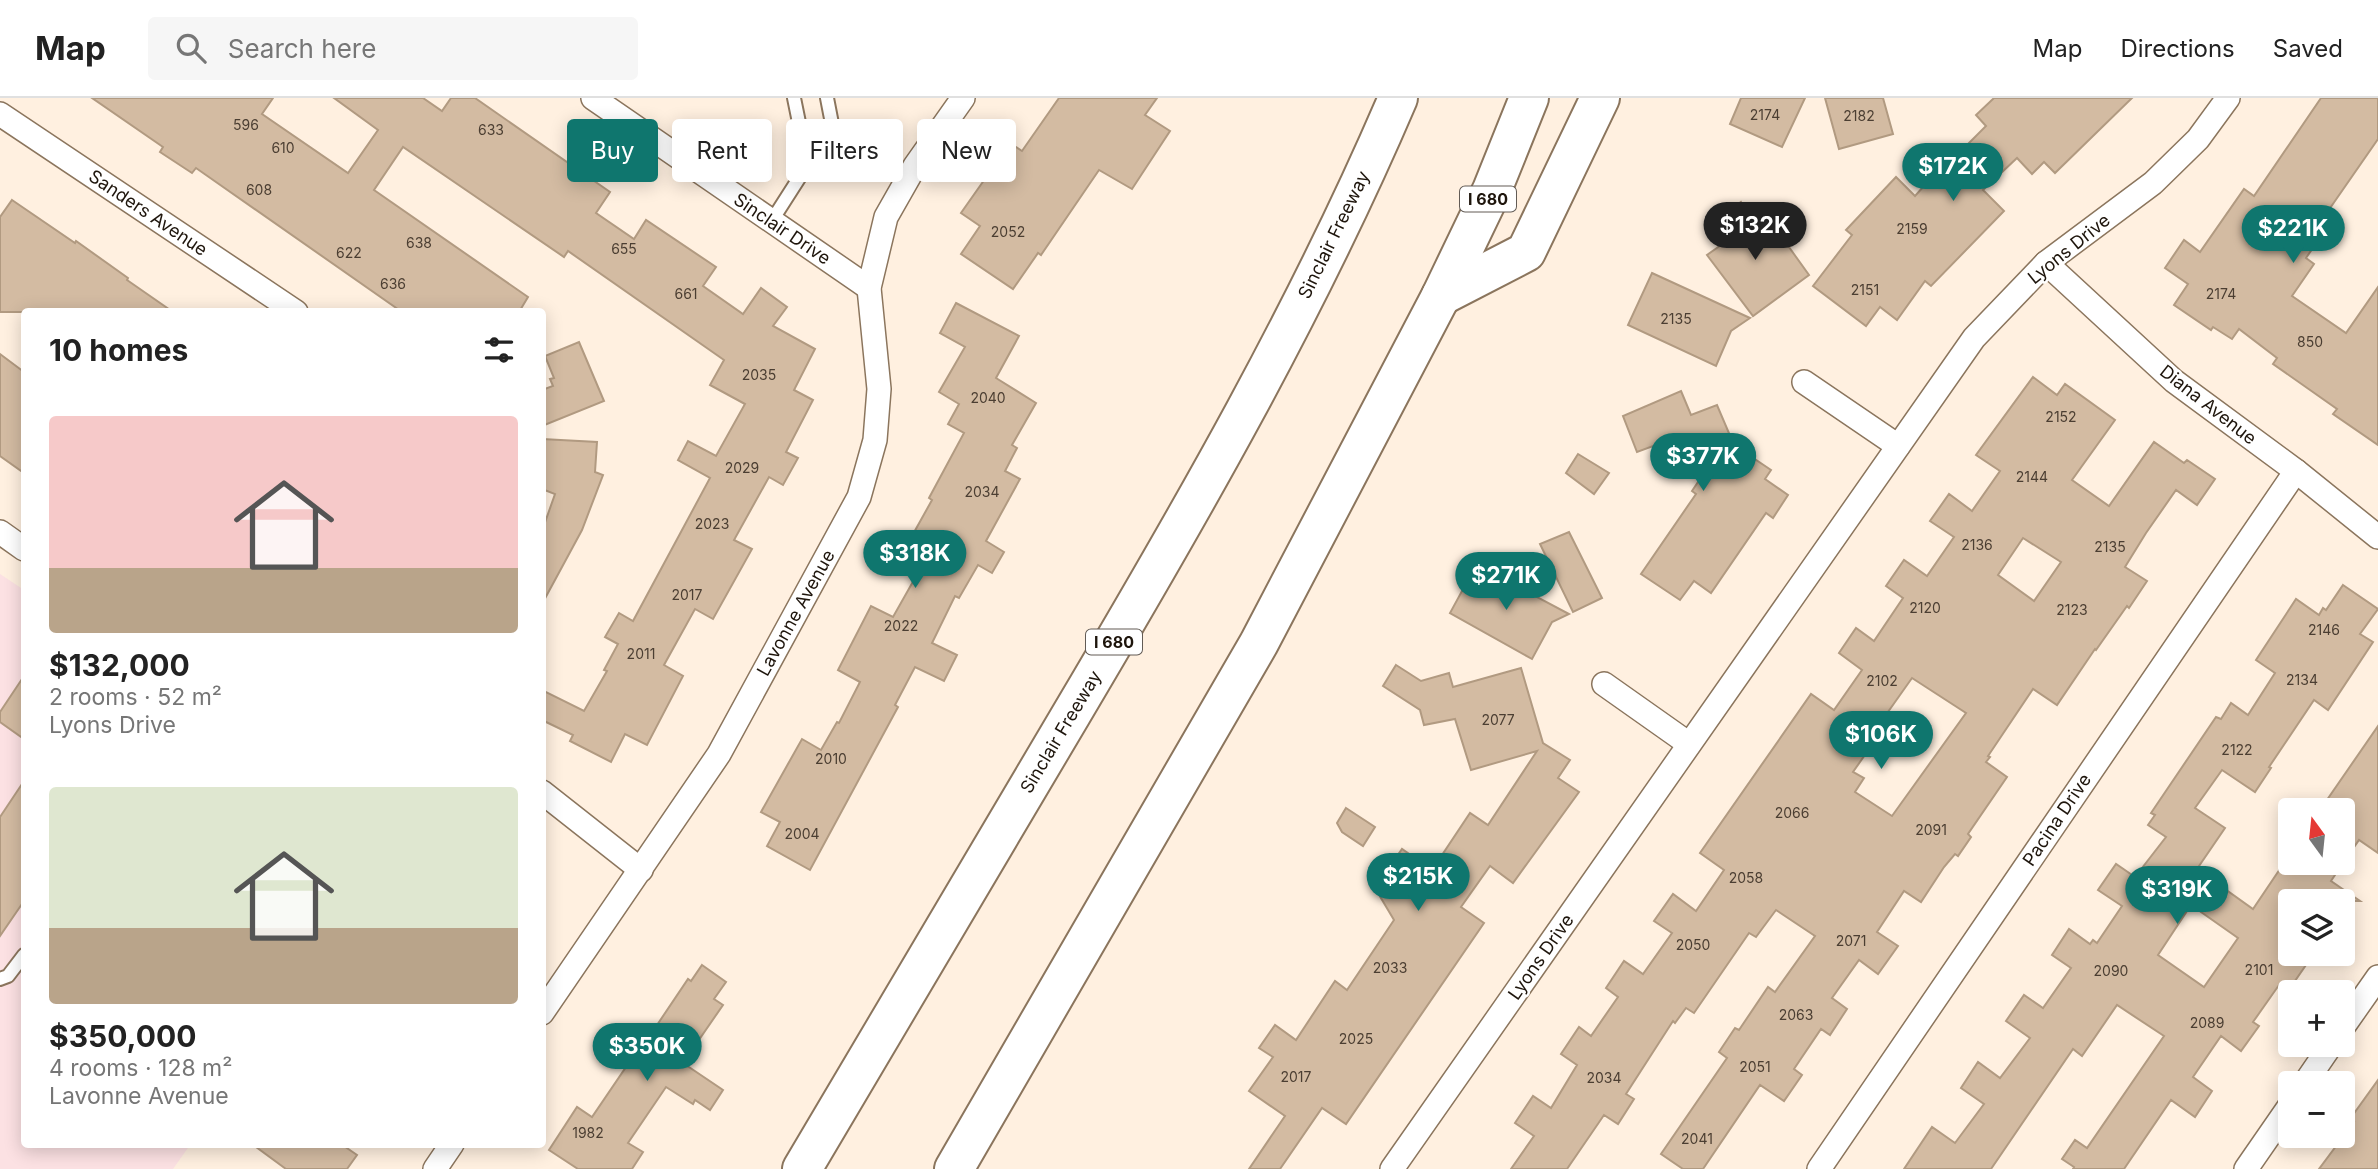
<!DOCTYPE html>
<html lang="en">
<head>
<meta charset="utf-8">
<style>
	:root { --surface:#fff; --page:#f6f6f6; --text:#222; --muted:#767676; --line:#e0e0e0; --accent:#0f766e }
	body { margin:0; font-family:Inter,sans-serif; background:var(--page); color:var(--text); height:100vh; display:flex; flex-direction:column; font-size:26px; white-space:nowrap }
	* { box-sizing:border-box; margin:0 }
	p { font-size:23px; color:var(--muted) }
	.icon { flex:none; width:38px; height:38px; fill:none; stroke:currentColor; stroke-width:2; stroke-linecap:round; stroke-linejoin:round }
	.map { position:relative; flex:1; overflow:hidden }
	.panel { position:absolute; left:21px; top:210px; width:525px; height:840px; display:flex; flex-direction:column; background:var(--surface); border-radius:7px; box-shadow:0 4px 18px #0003 }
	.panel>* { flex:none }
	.top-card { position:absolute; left:567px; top:21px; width:665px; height:63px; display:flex; gap:14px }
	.needle { width:46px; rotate:345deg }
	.buttons { position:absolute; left:2278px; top:700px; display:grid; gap:14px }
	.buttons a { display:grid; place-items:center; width:77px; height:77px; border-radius:7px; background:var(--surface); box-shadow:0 4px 18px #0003; font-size:35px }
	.price { position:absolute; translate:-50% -60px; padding:0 16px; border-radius:24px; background:var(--accent); color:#fff; font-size:23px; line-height:46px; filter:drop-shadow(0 2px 4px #0008) }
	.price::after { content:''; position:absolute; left:50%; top:42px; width:21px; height:16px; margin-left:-10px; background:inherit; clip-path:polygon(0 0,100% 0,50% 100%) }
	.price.selected { background:#222; color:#fff }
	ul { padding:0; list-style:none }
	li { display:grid; align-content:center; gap:14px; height:371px; padding:0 28px }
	li span { display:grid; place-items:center; height:217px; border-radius:7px; color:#555 }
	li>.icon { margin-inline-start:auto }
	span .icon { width:126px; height:126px; fill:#fffc; stroke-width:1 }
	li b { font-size:30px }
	h2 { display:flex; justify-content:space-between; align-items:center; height:84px; padding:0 28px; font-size:30px }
	.chip { padding:0 24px; border-radius:7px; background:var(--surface); box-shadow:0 4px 18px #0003; font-size:24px; line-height:63px }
	.chip.selected { background:var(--accent); color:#fff }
	header { display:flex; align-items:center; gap:42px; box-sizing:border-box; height:98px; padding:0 35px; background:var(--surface); border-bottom:2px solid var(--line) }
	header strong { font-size:33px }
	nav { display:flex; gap:38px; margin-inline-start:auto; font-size:24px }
	.search { width:490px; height:63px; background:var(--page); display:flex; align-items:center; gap:18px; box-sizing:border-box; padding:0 24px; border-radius:7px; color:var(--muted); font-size:26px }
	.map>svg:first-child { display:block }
	.education { fill:#fce1e3 }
	.building { fill:#d3bba2; stroke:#b19a81; stroke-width:2; fill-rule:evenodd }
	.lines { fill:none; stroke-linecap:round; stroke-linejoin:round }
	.lane-casing { stroke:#8b755d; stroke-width:16 }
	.street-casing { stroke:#8b755d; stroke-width:26 }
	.highway-casing { stroke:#8b755d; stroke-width:42 }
	.lane { stroke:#fff; stroke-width:12 }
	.street { stroke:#fff; stroke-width:23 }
	.highway { stroke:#fff; stroke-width:38 }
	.labels { text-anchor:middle; stroke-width:5; stroke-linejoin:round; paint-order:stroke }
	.number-label { font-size:14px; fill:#4b3e32 }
	.shield { fill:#fff; stroke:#625b55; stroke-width:2 }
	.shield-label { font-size:16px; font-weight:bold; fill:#1e150c }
	.street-label { font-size:18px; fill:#1e150c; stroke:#fff }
</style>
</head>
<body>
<header>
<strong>Map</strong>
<div class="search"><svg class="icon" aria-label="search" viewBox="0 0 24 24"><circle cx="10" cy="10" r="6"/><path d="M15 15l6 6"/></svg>Search here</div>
<nav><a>Map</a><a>Directions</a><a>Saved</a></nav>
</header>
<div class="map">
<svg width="2378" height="1071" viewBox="0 0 2378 1071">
	<rect width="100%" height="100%" fill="#fff0e0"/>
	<polygon class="education" points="0,476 24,492 24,1046 190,1047 173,1071 0,1071"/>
	<g class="building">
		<polygon points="92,0 273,0 262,16 348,75 378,32 334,0 423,0 442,13 451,0 475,0 610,94 596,115 634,141 646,122 716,169 703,188 743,216 761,190 787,209 773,228 815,251 794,292 813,302 786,354 798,360 783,387 769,379 734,442 752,451 713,521 695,511 664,567 683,578 647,647 625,636 611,664 570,643 573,637 542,622 542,592 584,613 607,573 604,572 618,546 605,539 619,515 633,523 710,380 678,362 688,343 716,358 745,306 710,287 724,262 568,153 564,159 403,49 374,92 528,199 519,214 402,214 196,70 192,75 160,54 163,49"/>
		<polygon points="1059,0 1157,0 1145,17 1170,33 1132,91 1099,72 1041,157 1038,155 1013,191 961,156 980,128 961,115 987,78 982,74 1004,41 1022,53"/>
		<polygon points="1741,0 1805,0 1782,49 1730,26"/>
		<polygon points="1825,0 1883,0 1893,36 1839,51"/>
		<polygon points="1994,0 2132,0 2055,75 2044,64 2032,76 2017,60 1983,92 2004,113 1931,188 1925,183 1897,222 1880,209 1866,228 1813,188 1852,137 1846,132 1896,79 1915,98 1943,67 1945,69 1986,28 1976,17"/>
		<polygon points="2321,0 2378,0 2378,41 2310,139 2317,144 2306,160 2314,166 2292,198 2346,235 2378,189 2378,347 2333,316 2337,311 2273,266 2277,260 2239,231 2232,241 2213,229 2211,232 2174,207 2188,186 2165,170 2184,142 2200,154 2244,91 2254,98"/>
		<polygon points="12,102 75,145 76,143 128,180 127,182 173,214 0,214 0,119"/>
		<polygon points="1741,104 1771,145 1781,138 1809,177 1753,218 1707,157 1731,140 1717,122"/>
		<polygon points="1652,175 1750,220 1731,233 1716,268 1628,227"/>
		<polygon points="956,205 1019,238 996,280 1036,305 1012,347 1017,350 1005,373 1020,381 986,443 1004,454 992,475 978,467 959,500 955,498 932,545 957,557 944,583 915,569 895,607 898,609 810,772 767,748 780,724 761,714 802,641 821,652 837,624 839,625 860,584 838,572 871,508 893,519 932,450 912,438 932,402 929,400 964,335 948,326 959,306 939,294 965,249 940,235"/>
		<polygon points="579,244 604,303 542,328 542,292 553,288 550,281 554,280 545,258"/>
		<polygon points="0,256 24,274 24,375 0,358"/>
		<path d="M2033 279 2057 297 2065 286 2115 322 2072 382 2109 408 2154 344 2184 365 2187 362 2215 381 2197 407 2176 392 2146 435 2125 469 2147 483 2129 510 2127 508 2096 552 2095 551 2057 607 2033 591 1988 658 1990 659 1986 664 2007 679 1968 736 1971 739 1958 758 1955 756 1944 769 1921 804 1904 793 1877 834 1898 848 1878 876 1859 862 1832 900 1847 911 1830 937 1821 931 1794 971 1802 977 1784 1003 1760 987 1703 1071H1683L1661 1056 1727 960 1719 954 1735 930 1739 932 1768 889 1775 894 1815 838 1776 812 1756 839 1749 835 1694 915 1686 910 1675 925 1673 923 1626 996 1634 1001 1618 1026 1604 1017 1567 1071H1511L1534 1038 1515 1025 1533 998 1551 1010 1577 967 1561 956 1579 929 1591 938 1618 899 1606 890 1624 863 1643 876 1672 835 1654 823 1673 796 1696 813 1724 772 1700 755 1811 596 1834 612 1862 572 1839 555 1856 530 1874 543 1903 500 1886 488 1904 462 1927 478 1954 439 1930 423 1949 396 1972 413 2000 373 1976 357ZM2023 440 2061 464 2034 503 1998 477ZM1912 580 1966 615 1892 718 1855 694 1864 680 1853 674 1876 641 1871 638Z"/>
		<polygon points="1681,293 1691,317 1717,307 1734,347 1771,372 1765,381 1788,397 1773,420 1766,415 1711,495 1694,483 1680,502 1641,476 1696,396 1692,393 1702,378 1671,358 1658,363 1653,348 1637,354 1623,318"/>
		<polygon points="542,341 597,344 595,374 603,377 582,432 542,506 542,433 555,396 542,391"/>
		<polygon points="1578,356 1609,375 1594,396 1566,375"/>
		<polygon points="1569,434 1602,500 1573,514 1540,446"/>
		<polygon points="1474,471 1488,478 1490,474 1569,516 1552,524 1532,561 1450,515"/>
		<path d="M2343 487 2378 511 2360 536 2373 544 2328 612 2314 602 2269 669 2271 670 2255 694 2222 672 2195 710 2225 730 2197 771 2253 811 2284 765H2343L2331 783 2360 803H2291V856H2295L2308 864 2288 893 2279 887 2253 924 2259 928 2241 953 2221 938 2193 979 2212 993 2195 1019 2171 1002 2124 1071H2073L2074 1069 2062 1061 2075 1042 2087 1050 2164 938 2117 907 2082 958 2073 951 1991 1071H1904L1932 1029 1955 1045 1984 1006 1961 990 1978 964 2000 980 2030 940 2006 923 2024 897 2043 910 2071 870 2052 857 2069 831 2090 846 2093 842 2097 845 2122 808 2098 792 2116 766 2135 779 2166 739 2148 727 2155 717 2151 715 2216 619 2221 621 2231 605 2248 617 2275 575 2256 562 2296 501 2319 517 2323 510 2326 512ZM2191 807 2238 840 2204 889 2158 857Z"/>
		<polygon points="1396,567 1421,583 1449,575 1453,589 1521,570 1543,645 1570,662 1558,680 1579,694 1513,785 1490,768 1461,809 1484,825 1346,1026 1322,1010 1280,1071 1249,1071 1285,1018 1249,993 1273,959 1259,950 1275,927 1296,942 1335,883 1347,892 1394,822 1375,790 1402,751 1432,772 1470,715 1488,727 1537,653 1471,672 1455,621 1424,627 1420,612 1383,588"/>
		<polygon points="24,578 24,641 0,624 0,614"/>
		<polygon points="2378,628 2378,755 2359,742 2343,765 2343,712 2320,712"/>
		<polygon points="24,683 24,803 0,838 0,719"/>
		<polygon points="1346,710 1375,729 1363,748 1342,734 1337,725"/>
		<polygon points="702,867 726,884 714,901 723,907 683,965 723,992 710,1012 695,1002 693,1006 666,989 628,1045 643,1054 632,1071 578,1071 549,1052 577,1009 592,1019 628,966 626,964 653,933 688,881 691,883"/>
		<polygon points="2378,982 2378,1071 2319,1071 2354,1024 2350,1021"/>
		<polygon points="252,1046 341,1046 357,1057 347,1071 286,1071"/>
	</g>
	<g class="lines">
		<g class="lane-casing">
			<g id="lane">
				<polyline points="794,0 804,49 810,63"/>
				<polyline points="771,124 810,63 828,47 834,36 827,0"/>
				<polyline points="0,881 8,878 24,857"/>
			</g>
		</g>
		<g class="street-casing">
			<g id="street">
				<polyline points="593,0 869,190"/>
				<polyline points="0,16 296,214"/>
				<polyline points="2046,165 2174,283 2296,373 2378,439"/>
				<polyline points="1804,284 1898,348"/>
				<polyline points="0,434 24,451"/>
				<polyline points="1604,586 1689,646"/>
				<polyline points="542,694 641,772"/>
				<polyline points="542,915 719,656 859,399 875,342 879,291 869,190 886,119 915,68 963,0"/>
				<polyline points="2343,929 2378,879"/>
				<polyline points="2305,985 2331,947"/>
				<polyline points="435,1071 452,1046"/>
				<polyline points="1392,1071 1974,240 2046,165 2153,85 2198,41 2228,0"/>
				<polyline points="1819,1071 2296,373"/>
				<polyline points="2246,1071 2291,1006"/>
			</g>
		</g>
		<g class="highway-casing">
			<g id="highway">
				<polyline points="1441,198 1526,154 1600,0"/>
				<path d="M802 1071C892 919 982 767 1072 615 1190 416 1307 213 1398 0"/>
				<polyline points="954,1071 1259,545 1441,198 1492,92 1529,0"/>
			</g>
		</g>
		<use href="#lane" class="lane"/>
		<use href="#street" class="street"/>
		<use href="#highway" class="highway"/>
	</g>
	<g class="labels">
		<g class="number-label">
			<text x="1765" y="22">2174</text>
			<text x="1859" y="23">2182</text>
			<text x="246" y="32">596</text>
			<text x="491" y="37">633</text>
			<text x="283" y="55">610</text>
			<text x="259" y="97">608</text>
			<text x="1912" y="136">2159</text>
			<text x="1008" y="139">2052</text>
			<text x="419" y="150">638</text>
			<text x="624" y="156">655</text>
			<text x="349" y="160">622</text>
			<text x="393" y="191">636</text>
			<text x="1865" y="197">2151</text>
			<text x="686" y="201">661</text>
			<text x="2221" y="201">2174</text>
			<text x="1676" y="226">2135</text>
			<text x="2310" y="249">850</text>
			<text x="759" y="282">2035</text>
			<text x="988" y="305">2040</text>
			<text x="2061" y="324">2152</text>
			<text x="742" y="375">2029</text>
			<text x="2032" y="384">2144</text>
			<text x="982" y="399">2034</text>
			<text x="712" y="431">2023</text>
			<text x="1977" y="452">2136</text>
			<text x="2110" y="454">2135</text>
			<text x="687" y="502">2017</text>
			<text x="1925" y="515">2120</text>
			<text x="2072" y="517">2123</text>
			<text x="901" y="533">2022</text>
			<text x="2324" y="537">2146</text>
			<text x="641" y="561">2011</text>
			<text x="2302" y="587">2134</text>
			<text x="1882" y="588">2102</text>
			<text x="1498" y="627">2077</text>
			<text x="2237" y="657">2122</text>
			<text x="831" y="666">2010</text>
			<text x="1792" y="720">2066</text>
			<text x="1931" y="737">2091</text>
			<text x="802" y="741">2004</text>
			<text x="1746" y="785">2058</text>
			<text x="1851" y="848">2071</text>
			<text x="1693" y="852">2050</text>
			<text x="1390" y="875">2033</text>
			<text x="2259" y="877">2101</text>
			<text x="2111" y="878">2090</text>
			<text x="1796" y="922">2063</text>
			<text x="2207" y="930">2089</text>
			<text x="1356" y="946">2025</text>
			<text x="1755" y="974">2051</text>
			<text x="1296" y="984">2017</text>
			<text x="1604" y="985">2034</text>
			<text x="588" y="1040">1982</text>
			<text x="1697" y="1046">2041</text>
		</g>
		<g class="shield">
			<rect x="1460" y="88.5" width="56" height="25" rx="5"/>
			<rect x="1086" y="531.5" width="56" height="25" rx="5"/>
		</g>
		<g class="shield-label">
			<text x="1488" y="107">I 680</text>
			<text x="1114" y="550">I 680</text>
		</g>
		<g class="street-label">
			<text transform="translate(148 115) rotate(34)" y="6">Sanders Avenue</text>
			<text transform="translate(782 131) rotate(34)" y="6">Sinclair Drive</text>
			<text transform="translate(1334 137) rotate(-64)" y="6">Sinclair Freeway</text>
			<text transform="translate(2069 151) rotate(-39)" y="6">Lyons Drive</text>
			<text transform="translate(2208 307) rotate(38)" y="6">Diana Avenue</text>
			<text transform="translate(796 515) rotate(-61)" y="6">Lavonne Avenue</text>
			<text transform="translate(1061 634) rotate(-59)" y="6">Sinclair Freeway</text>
			<text transform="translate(2057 722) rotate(-56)" y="6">Pacina Drive</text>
			<text transform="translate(1541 859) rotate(-55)" y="6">Lyons Drive</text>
		</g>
	</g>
</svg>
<div class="buttons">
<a><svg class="needle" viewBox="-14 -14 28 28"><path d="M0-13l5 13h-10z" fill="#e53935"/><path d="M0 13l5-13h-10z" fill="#767676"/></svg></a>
<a><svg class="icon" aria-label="layers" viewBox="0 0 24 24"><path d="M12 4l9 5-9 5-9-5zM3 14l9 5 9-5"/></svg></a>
<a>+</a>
<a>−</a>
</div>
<b class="price" style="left:1953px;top:105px">$172K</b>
<b class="price selected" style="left:1755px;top:164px">$132K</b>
<b class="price" style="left:2293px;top:167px">$221K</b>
<b class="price" style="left:1703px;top:395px">$377K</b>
<b class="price" style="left:915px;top:492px">$318K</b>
<b class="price" style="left:1506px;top:514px">$271K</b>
<b class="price" style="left:1881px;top:673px">$106K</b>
<b class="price" style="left:1418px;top:815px">$215K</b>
<b class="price" style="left:2177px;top:828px">$319K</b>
<b class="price" style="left:647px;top:985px">$350K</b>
<div class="top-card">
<a class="chip selected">Buy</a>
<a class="chip">Rent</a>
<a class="chip">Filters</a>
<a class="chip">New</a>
</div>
<section class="panel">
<h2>10 homes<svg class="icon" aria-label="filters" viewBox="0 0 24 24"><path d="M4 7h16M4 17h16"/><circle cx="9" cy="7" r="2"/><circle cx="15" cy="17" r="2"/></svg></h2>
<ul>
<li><span style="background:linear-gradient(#f6c9c9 70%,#b9a48a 0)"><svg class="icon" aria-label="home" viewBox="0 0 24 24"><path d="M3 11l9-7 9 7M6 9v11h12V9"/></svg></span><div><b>$132,000</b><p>2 rooms · 52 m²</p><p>Lyons Drive</p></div></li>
<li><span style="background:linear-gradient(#dfe7d0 65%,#b9a48a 0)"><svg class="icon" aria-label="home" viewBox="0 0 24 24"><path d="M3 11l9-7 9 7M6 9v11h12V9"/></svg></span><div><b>$350,000</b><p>4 rooms · 128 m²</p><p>Lavonne Avenue</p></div></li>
</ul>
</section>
</div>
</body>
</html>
